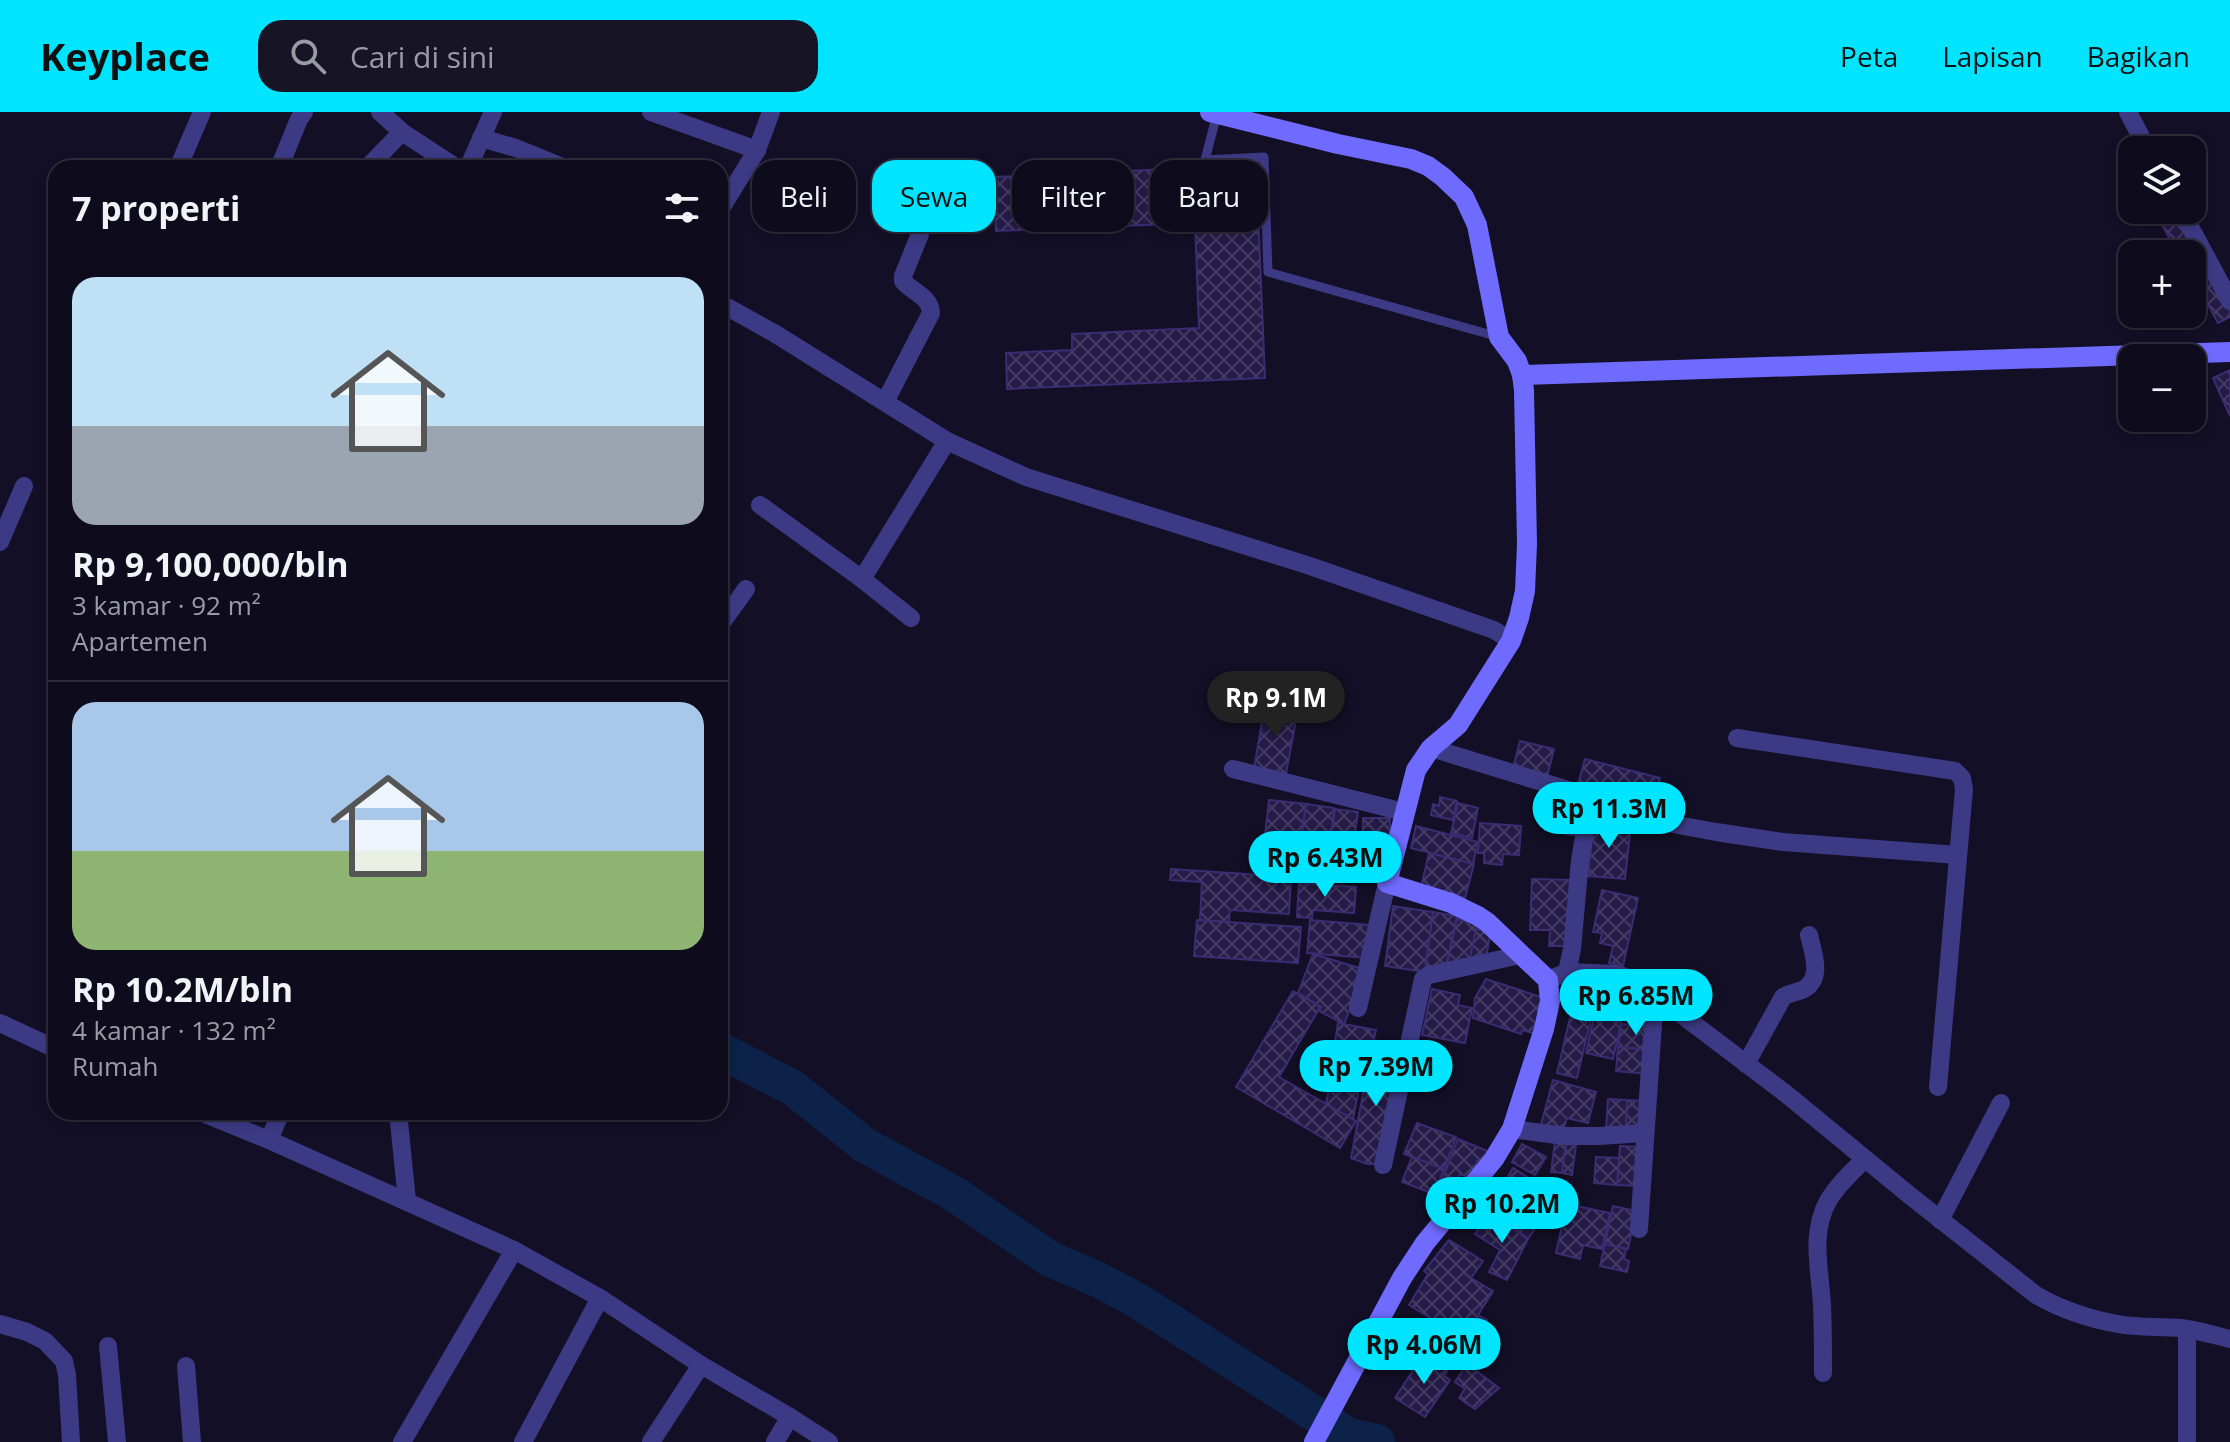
<!DOCTYPE html>
<html lang="id">
<head>
<meta charset="utf-8">
<style>
	:root { --surface:#0e0b1c; --page:#171425; --text:#f1f3f6; --muted:#9b9ba3; --line:#2e2b3b; --accent:#00e5ff }
	body { margin:0; font-family:"Open Sans",sans-serif; background:var(--page); color:var(--text); height:100vh; display:flex; flex-direction:column; font-size:30px; white-space:nowrap }
	* { box-sizing:border-box; margin:0 }
	p { font-size:26px; color:var(--muted) }
	.icon { flex:none; width:44px; height:44px; fill:none; stroke:currentColor; stroke-width:2; stroke-linecap:round; stroke-linejoin:round }
	.map { position:relative; flex:1; overflow:hidden }
	.sheet { position:absolute; left:48px; top:48px; width:680px; height:960px; display:flex; flex-direction:column; background:var(--surface); border-radius:24px; box-shadow:0 4px 12px #0003,0 0 0 2px var(--line) }
	.sheet>* { flex:none }
	.guide { position:absolute; left:752px; top:48px; width:760px; height:72px; display:flex; gap:16px }
	.fabs { position:absolute; left:2118px; top:24px; display:grid; gap:16px }
	.fabs a { display:grid; place-items:center; width:88px; height:88px; border-radius:16px; background:var(--surface); box-shadow:0 4px 12px #0003,0 0 0 2px var(--line); font-size:40px }
	.price { position:absolute; translate:-50% -68px; padding:0 18px; border-radius:28px; background:var(--accent); color:#111; font-size:26px; line-height:52px; filter:drop-shadow(0 2px 4px #0008) }
	.price::after { content:''; position:absolute; left:50%; top:48px; width:24px; height:18px; margin-left:-12px; background:inherit; clip-path:polygon(0 0,100% 0,50% 100%) }
	.price.on { background:#222; color:#fff }
	ul { padding:0; list-style:none }
	li { display:grid; align-content:center; gap:16px; height:424px; padding:0 24px }
	li+li { border-top:2px solid var(--line) }
	li span { display:grid; place-items:center; height:248px; border-radius:24px; color:#555 }
	li>.icon { margin-inline-start:auto }
	span .icon { width:144px; height:144px; fill:#fffc; stroke-width:1 }
	li b { font-size:34px }
	h2 { display:flex; justify-content:space-between; align-items:center; height:96px; padding:0 24px; font-size:34px }
	.tag { padding:0 28px; border-radius:24px; background:var(--surface); box-shadow:0 4px 12px #0003,0 0 0 2px var(--line); font-size:28px; line-height:72px }
	.tag.on { background:var(--accent); color:#111 }
	header { display:flex; align-items:center; gap:48px; box-sizing:border-box; height:112px; padding:0 40px; background:var(--accent); color:#111 }
	header strong { font-size:38px }
	nav { display:flex; gap:44px; margin-inline-start:auto; font-size:28px }
	.search { width:560px; height:72px; background:var(--page); display:flex; align-items:center; gap:20px; box-sizing:border-box; padding:0 28px; border-radius:24px; color:var(--muted); font-size:30px }
	.map>svg:first-child { display:block }
	.lines { fill:none; stroke-linecap:round; stroke-linejoin:round }
	.river { stroke:#0c2248; stroke-width:36 }
	.building { fill:url(#building-cross-hatch); stroke:#3b2d73; stroke-width:2 }
	.lane { stroke:#3d3a85; stroke-width:9 }
	.street { stroke:#3d3a85; stroke-width:18 }
	.secondary { stroke:#6f6bff; stroke-width:20 }
</style>
</head>
<body>
<header>
<strong>Keyplace</strong>
<div class="search"><svg class="icon" aria-label="search" viewBox="0 0 24 24"><circle cx="10" cy="10" r="6"/><path d="M15 15l6 6"/></svg>Cari di sini</div>
<nav><a>Peta</a><a>Lapisan</a><a>Bagikan</a></nav>
</header>
<div class="map">
<svg width="2230" height="1330" viewBox="0 0 2230 1330">
	<defs>
		<pattern id="building-cross-hatch" width="8" height="8" patternUnits="userSpaceOnUse" patternTransform="scale(2)"><rect width="8" height="8" fill="#241b47"/><path d="M0 0l8 8M0 8l8-8" fill="none" stroke="#433b63"/></pattern>
	</defs>
	<rect width="100%" height="100%" fill="#130f26"/>
	<g class="lines">
		<polyline class="river" points="720,938 793,976 866,1034 953,1081 1050,1147 1099,1168 1138,1189 1349,1324 1377,1330"/>
	</g>
	<g class="building">
		<polygon points="1256,53 1265,266 1007,277 1006,241 1072,238 1072,222 1199,216 1195,111 996,119 994,65"/>
		<polygon points="2159,98 2176,98 2201,143 2192,149 2192,142 2178,142 2155,100"/>
		<polygon points="2204,148 2230,196 2230,205 2218,211 2192,163 2192,155"/>
		<polygon points="2230,258 2230,304 2213,266"/>
		<polygon points="1266,587 1299,592 1285,667 1253,662"/>
		<polygon points="1520,629 1554,637 1547,665 1513,656"/>
		<polygon points="1585,647 1660,666 1652,698 1576,679"/>
		<polygon points="1552,684 1585,691 1578,724 1545,718"/>
		<polygon points="1440,685 1457,689 1453,708 1431,703 1433,692 1439,694"/>
		<polygon points="1269,688 1306,692 1300,737 1264,732"/>
		<polygon points="1458,691 1478,696 1472,726 1451,721"/>
		<polygon points="1306,692 1334,696 1329,740 1300,737"/>
		<polygon points="1335,697 1358,700 1352,742 1329,742"/>
		<polygon points="1363,706 1390,706 1389,744 1362,744"/>
		<polygon points="1594,708 1631,712 1625,767 1588,764"/>
		<polygon points="1480,711 1521,714 1519,743 1503,742 1502,753 1484,751 1484,741 1478,741"/>
		<polygon points="1416,714 1478,730 1473,752 1411,736"/>
		<polygon points="1429,741 1474,752 1465,786 1421,775"/>
		<polygon points="1171,757 1291,765 1289,802 1230,798 1229,810 1200,808 1202,770 1170,768"/>
		<polygon points="1532,767 1571,768 1571,834 1549,834 1550,818 1530,818"/>
		<polygon points="1299,771 1356,775 1354,801 1313,798 1312,806 1297,805"/>
		<polygon points="1602,778 1638,786 1623,854 1609,851 1613,834 1600,831 1602,821 1593,820"/>
		<polygon points="1393,794 1433,800 1425,860 1385,854"/>
		<polygon points="1433,800 1457,804 1445,859 1425,860"/>
		<polygon points="1457,807 1477,812 1469,853 1446,856"/>
		<polygon points="1197,808 1301,815 1298,851 1194,844"/>
		<polygon points="1310,808 1369,813 1366,846 1307,841"/>
		<polygon points="1476,817 1491,820 1485,849 1470,846"/>
		<polygon points="1313,842 1366,858 1344,912 1319,899 1321,895 1298,881"/>
		<polygon points="1486,867 1547,887 1536,922 1522,918 1521,922 1473,906 1475,886"/>
		<polygon points="1577,876 1597,881 1577,966 1557,961"/>
		<polygon points="1432,877 1460,883 1458,893 1472,896 1465,931 1422,923"/>
		<polygon points="1293,879 1320,895 1279,965 1356,1009 1340,1036 1236,975"/>
		<polygon points="1597,891 1624,897 1613,947 1586,941"/>
		<polygon points="1338,911 1376,918 1372,935 1367,935 1353,1007 1326,992 1338,930 1335,929"/>
		<polygon points="1621,912 1653,915 1650,938 1618,935"/>
		<polygon points="1618,935 1650,938 1648,962 1616,959"/>
		<polygon points="1371,939 1402,945 1382,1052 1367,1052 1351,1046"/>
		<polygon points="1553,968 1596,980 1588,1011 1567,1006 1562,1022 1540,1016"/>
		<polygon points="1608,987 1627,988 1626,1018 1606,1017"/>
		<polygon points="1627,988 1645,989 1644,1019 1626,1018"/>
		<polygon points="1417,1011 1456,1025 1444,1057 1404,1042"/>
		<polygon points="1458,1027 1490,1040 1485,1052 1477,1049 1471,1066 1460,1062 1455,1073 1442,1068"/>
		<polygon points="1555,1030 1566,1032 1562,1061 1551,1060"/>
		<polygon points="1522,1032 1546,1045 1535,1063 1512,1050"/>
		<polygon points="1566,1032 1576,1033 1572,1063 1562,1061"/>
		<polygon points="1620,1034 1643,1035 1640,1074 1617,1073"/>
		<polygon points="1412,1045 1444,1057 1434,1082 1402,1070"/>
		<polygon points="1596,1045 1619,1046 1617,1073 1594,1071"/>
		<polygon points="1513,1056 1557,1084 1545,1102 1502,1074"/>
		<polygon points="1502,1074 1545,1102 1528,1127 1492,1104 1499,1094 1492,1089"/>
		<polygon points="1567,1092 1610,1101 1602,1137 1583,1133 1580,1147 1556,1141"/>
		<polygon points="1613,1094 1636,1099 1628,1137 1605,1132"/>
		<polygon points="1489,1102 1528,1127 1507,1168 1489,1160 1500,1138 1475,1122"/>
		<polygon points="1449,1128 1483,1149 1471,1166 1493,1179 1478,1203 1487,1208 1461,1251 1447,1232 1455,1221 1409,1193 1428,1162 1424,1159"/>
		<polygon points="1605,1132 1626,1137 1624,1147 1629,1149 1627,1160 1600,1154"/>
		<polygon points="1424,1242 1448,1258 1444,1264 1450,1268 1425,1305 1395,1286"/>
		<polygon points="1467,1252 1499,1276 1475,1297 1459,1286 1465,1277 1455,1270"/>
	</g>
	<g class="lines">
		<polyline class="lane" points="1217,2 1205,48 1264,45 1268,160 1499,225"/>
		<g class="street">
			<polyline points="380,0 402,20 457,56"/>
			<polyline points="651,0 757,38"/>
			<polyline points="2128,0 2148,38"/>
			<polyline points="481,26 516,36 565,56"/>
			<polyline points="178,56 202,0"/>
			<polyline points="279,56 299,7 304,0"/>
			<polyline points="367,56 402,20"/>
			<polyline points="468,56 493,0"/>
			<polyline points="720,98 757,38 771,0"/>
			<polyline points="2181,98 2230,189"/>
			<polyline points="720,191 774,221 947,329 1026,365 1307,453 1494,518 1511,529"/>
			<path d="M885 290 931 201C930 184 913 181 903 169V164L920 122"/>
			<polyline points="760,393 862,467 911,506"/>
			<polyline points="0,430 24,374"/>
			<polyline points="862,467 947,329"/>
			<polyline points="720,513 746,477"/>
			<polyline points="1737,626 1955,659 1962,666 1964,677 1938,975"/>
			<polyline points="1431,636 1591,685 1651,708 1716,720 1783,730 1958,743"/>
			<polyline points="1233,657 1404,700"/>
			<polyline points="1567,860 1572,837 1580,748 1591,685"/>
			<path d="M1548 868 1567 860 1617 862 1637 869 1785 981 1908 1082 2036 1183C2062 1198 2089 1207 2118 1212 2139 1216 2160 1214 2181 1216 2197 1218 2214 1223 2230 1227"/>
			<polyline points="1358,896 1387,771"/>
			<polyline points="0,911 56,937"/>
			<path d="M1746 952 1783 885C1789 881 1795 881 1802 878 1824 868 1813 841 1809 823"/>
			<polyline points="200,1000 269,1028 514,1138 600,1186 701,1253 790,1305 829,1330"/>
			<polyline points="398,1000 407,1089"/>
			<polyline points="1512,1017 1565,1024 1599,1024 1645,1021"/>
			<polyline points="269,1028 281,1000"/>
			<polyline points="1383,1053 1423,867 1429,863 1520,843"/>
			<polyline points="1940,1108 2001,991"/>
			<polyline points="1639,1117 1655,883"/>
			<polyline points="0,1212 27,1220 45,1229 64,1249 67,1263 71,1330"/>
			<polyline points="108,1234 117,1330"/>
			<polyline points="186,1254 192,1330"/>
			<path d="M1823 1261C1823 1238 1823 1215 1822 1193 1820 1157 1810 1122 1828 1089 1837 1073 1852 1060 1865 1047"/>
			<polyline points="2187,1328 2187,1217"/>
			<polyline points="402,1330 514,1138"/>
			<polyline points="523,1330 600,1186"/>
			<polyline points="651,1330 701,1253"/>
			<polyline points="775,1330 790,1305"/>
		</g>
		<g class="secondary">
			<polyline points="1210,0 1338,32 1411,47 1428,54 1443,65 1464,85 1477,113 1499,225 1517,249 1522,263 1524,278 1527,432 1525,479 1519,506 1511,529 1458,613 1431,636 1416,658 1387,771 1451,791 1478,804 1487,810 1548,868 1550,889 1544,917 1512,1017 1494,1047 1425,1131 1402,1166 1314,1330"/>
			<polyline points="1522,263 2230,240"/>
		</g>
	</g>
</svg>
<div class="fabs">
<a><svg class="icon" aria-label="layers" viewBox="0 0 24 24"><path d="M12 4l9 5-9 5-9-5zM3 14l9 5 9-5"/></svg></a>
<a>+</a>
<a>−</a>
</div>
<b class="price on" style="left:1276px;top:627px">Rp 9.1M</b>
<b class="price" style="left:1609px;top:738px">Rp 11.3M</b>
<b class="price" style="left:1325px;top:787px">Rp 6.43M</b>
<b class="price" style="left:1636px;top:925px">Rp 6.85M</b>
<b class="price" style="left:1376px;top:996px">Rp 7.39M</b>
<b class="price" style="left:1502px;top:1133px">Rp 10.2M</b>
<b class="price" style="left:1424px;top:1274px">Rp 4.06M</b>
<div class="guide">
<a class="tag">Beli</a>
<a class="tag on">Sewa</a>
<a class="tag">Filter</a>
<a class="tag">Baru</a>
</div>
<section class="sheet">
<h2>7 properti<svg class="icon" aria-label="filters" viewBox="0 0 24 24"><path d="M4 7h16M4 17h16"/><circle cx="9" cy="7" r="2"/><circle cx="15" cy="17" r="2"/></svg></h2>
<ul>
<li><span style="background:linear-gradient(#bfe0f5 60%,#9aa5b1 0)"><svg class="icon" aria-label="home" viewBox="0 0 24 24"><path d="M3 11l9-7 9 7M6 9v11h12V9"/></svg></span><div><b>Rp 9,100,000/bln</b><p>3 kamar · 92 m²</p><p>Apartemen</p></div></li>
<li><span style="background:linear-gradient(#a9c7e8 60%,#8fb573 0)"><svg class="icon" aria-label="home" viewBox="0 0 24 24"><path d="M3 11l9-7 9 7M6 9v11h12V9"/></svg></span><div><b>Rp 10.2M/bln</b><p>4 kamar · 132 m²</p><p>Rumah</p></div></li>
</ul>
</section>
</div>
</body>
</html>
